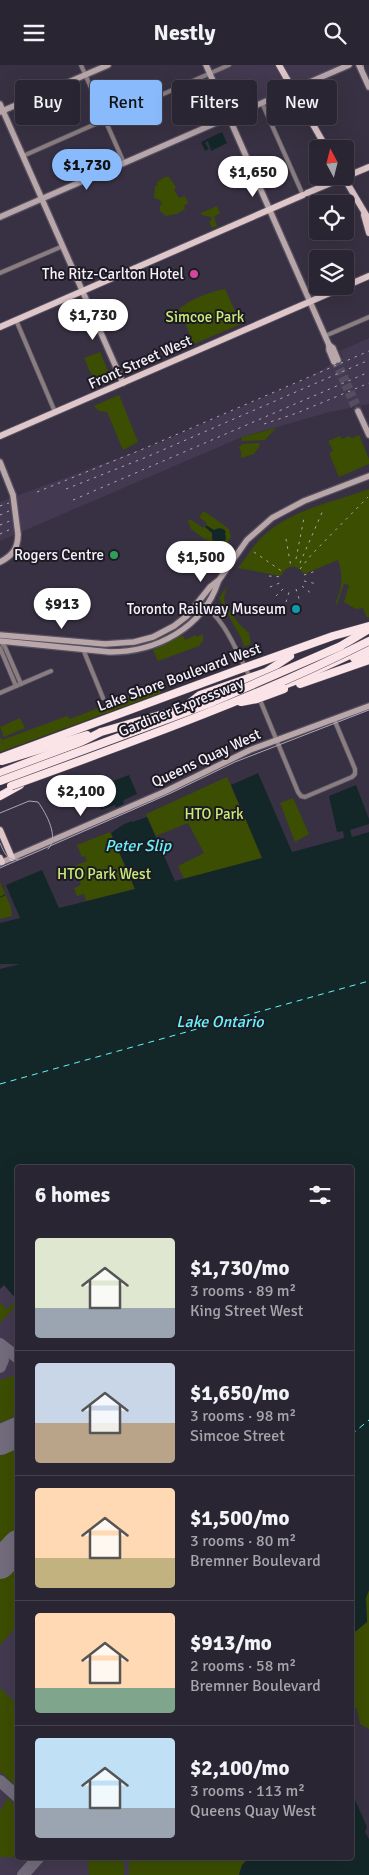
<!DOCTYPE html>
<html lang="en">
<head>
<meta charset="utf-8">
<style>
	:root { --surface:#2a2532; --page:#322d3a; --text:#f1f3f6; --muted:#a5a5ac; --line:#46424d; --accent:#88bafc }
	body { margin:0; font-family:Signika,sans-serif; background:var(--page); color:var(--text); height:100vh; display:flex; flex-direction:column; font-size:19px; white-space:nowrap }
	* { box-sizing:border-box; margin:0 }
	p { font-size:16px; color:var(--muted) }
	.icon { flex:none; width:28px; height:28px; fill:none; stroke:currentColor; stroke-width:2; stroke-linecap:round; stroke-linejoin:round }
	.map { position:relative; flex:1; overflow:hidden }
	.side { position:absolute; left:15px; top:1100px; width:339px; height:695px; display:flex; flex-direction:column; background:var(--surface); border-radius:5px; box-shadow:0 5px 20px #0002,0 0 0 1px var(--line) }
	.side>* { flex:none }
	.guide { position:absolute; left:15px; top:15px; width:340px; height:45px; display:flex; gap:10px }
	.needle { width:32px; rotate:353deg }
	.controls { position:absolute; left:309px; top:75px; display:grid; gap:10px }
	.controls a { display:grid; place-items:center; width:45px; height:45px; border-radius:5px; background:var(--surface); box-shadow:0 5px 20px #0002,0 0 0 1px var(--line); font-size:25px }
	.price { position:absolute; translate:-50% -42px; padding:0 11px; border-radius:18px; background:#fff; color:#222; font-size:16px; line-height:32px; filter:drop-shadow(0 1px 2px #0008) }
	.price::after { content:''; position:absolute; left:50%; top:30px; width:15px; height:11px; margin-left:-8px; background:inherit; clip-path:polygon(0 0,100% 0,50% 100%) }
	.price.selected { background:var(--accent); color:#111 }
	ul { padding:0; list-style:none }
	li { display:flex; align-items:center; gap:15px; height:125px; padding:0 20px }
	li+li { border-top:1px solid var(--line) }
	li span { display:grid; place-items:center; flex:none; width:140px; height:100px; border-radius:5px; color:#555 }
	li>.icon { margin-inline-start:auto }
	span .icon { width:60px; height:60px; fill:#fffc; stroke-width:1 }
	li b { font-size:21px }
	h2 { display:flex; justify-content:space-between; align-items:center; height:60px; padding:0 20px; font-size:21px }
	.tag { padding:0 18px; border-radius:5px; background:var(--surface); box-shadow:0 5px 20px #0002,0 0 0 1px var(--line); font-size:18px; line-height:45px }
	.tag.selected { background:var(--accent); color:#111 }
	header { display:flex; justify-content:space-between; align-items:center; height:65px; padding:0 20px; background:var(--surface); font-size:22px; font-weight:700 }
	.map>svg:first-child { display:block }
	.built { fill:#433950 }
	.green { fill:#3c4e01 }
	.water { fill:#142728 }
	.pier { fill:#383143 }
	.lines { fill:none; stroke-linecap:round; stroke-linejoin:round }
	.stream { stroke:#142728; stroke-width:1 }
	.ferry { stroke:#66f5fc; stroke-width:1; stroke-dasharray:6 5; stroke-linecap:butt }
	.taxiway { stroke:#726c7c; stroke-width:12 }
	.runway { stroke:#726c7c; stroke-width:30 }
	.secondary-tunnel { stroke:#544e5f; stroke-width:5.5; stroke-dasharray:5.5 3; stroke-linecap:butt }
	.street-casing { stroke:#565061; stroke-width:5.5 }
	.secondary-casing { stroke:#565061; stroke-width:8 }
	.primary-casing { stroke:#565061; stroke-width:8 }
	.highway-casing { stroke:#565061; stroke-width:9 }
	.street { stroke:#897d7f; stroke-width:4 }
	.secondary { stroke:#b9a6a9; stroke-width:5.5 }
	.primary { stroke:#dec6c9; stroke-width:6 }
	.highway { stroke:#fbe4e8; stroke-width:8 }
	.tram { stroke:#aca6b4; stroke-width:1 }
	.rail { stroke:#aca6b4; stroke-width:1; stroke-dasharray:2.5 5; stroke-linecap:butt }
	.secondary-bridge-casing { stroke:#565061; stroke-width:8; stroke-linecap:butt }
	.highway-bridge-casing { stroke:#565061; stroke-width:9; stroke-linecap:butt }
	.secondary-bridge { stroke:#b9a6a9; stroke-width:5.5 }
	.highway-bridge { stroke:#fbe4e8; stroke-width:8 }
	.hotel-dot { fill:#d1479c; stroke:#1e1a23; stroke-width:2 }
	.leisure-dot { fill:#2e9e5b; stroke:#1e1a23; stroke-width:2 }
	.culture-dot { fill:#0f9aa8; stroke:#1e1a23; stroke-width:2 }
	.labels { text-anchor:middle; stroke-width:4; stroke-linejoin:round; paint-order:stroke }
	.poi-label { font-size:15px; fill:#f5f0fc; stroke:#1e1a23; text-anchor:end }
	.park-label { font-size:15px; fill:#c9ee76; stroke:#1e1a23 }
	.street-label { font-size:15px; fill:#f5f0fc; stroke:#1e1a23 }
	.water-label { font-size:16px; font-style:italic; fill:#66f5fc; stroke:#1e1a23 }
</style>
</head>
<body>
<header><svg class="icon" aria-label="menu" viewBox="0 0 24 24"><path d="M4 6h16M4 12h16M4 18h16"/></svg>Nestly<svg class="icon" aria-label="search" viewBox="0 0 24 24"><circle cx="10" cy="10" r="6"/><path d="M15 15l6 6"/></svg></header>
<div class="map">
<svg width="369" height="1810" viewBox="0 0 369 1810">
	<rect width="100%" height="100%" fill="#383143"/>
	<g class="built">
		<polygon points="229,0 349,0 229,53 210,8"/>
		<polygon points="369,273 369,339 330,347 242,372 0,476 0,437 156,379 306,314 343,292 340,286"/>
		<polygon points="4,1220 18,1235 18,1792 133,1793 133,1810 0,1810 0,1224"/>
	</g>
	<g class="green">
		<polygon points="169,112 176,122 174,125 179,133 185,131 188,138 184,141 185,144 176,149 166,151 160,146 160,141 162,139 160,135 154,133 155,121 158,120 157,117 165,112"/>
		<polygon points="217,141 220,148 214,152 217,161 212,163 209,157 212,154 211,152 202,150 201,148"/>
		<path d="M225 224 241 259 194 279 179 244C191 234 209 227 225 224Z"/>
		<polygon points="100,287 111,313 96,320 84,293"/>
		<polygon points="119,330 138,377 123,385 107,347 99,346 94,341"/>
		<polygon points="276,363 265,375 241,376 242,372"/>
		<polygon points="359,370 369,394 369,399 339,412 329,388 333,386 328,376 340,371 342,374 349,371 352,373"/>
		<polygon points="259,378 260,380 254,389 241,393 241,387 239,382 243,379"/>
		<path d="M369 424V552L367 553 363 543 356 544 344 537 349 520 344 519 337 539 335 538C343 524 343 509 338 495L304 509C297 499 286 499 281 511L238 503C246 493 253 481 262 472 290 445 333 437 369 424Z"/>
		<path d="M204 446 229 464 231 472 225 481C217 484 213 481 207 476L210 472 206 475 191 464 188 456 190 454 203 463 207 458 199 452Z"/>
		<polygon points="227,521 224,532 225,539 240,560 249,568 251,579 244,582 241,573 219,533"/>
		<polygon points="203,569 203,576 199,581 158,596 153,585 183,570 185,575 196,570 197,572"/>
		<polygon points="158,620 161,628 0,687 0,672 2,675 67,651 70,654"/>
		<polygon points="20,653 25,663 4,672 0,662"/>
		<polygon points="227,712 263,793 184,814 178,801 204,788 188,758 156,771 146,749"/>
		<polygon points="293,733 309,769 295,777 280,738"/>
		<polygon points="110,767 135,824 86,836 84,829 77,831 74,823 81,820 74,801 87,796 85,791 82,792 77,780"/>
		<polygon points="0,817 11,842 12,851 0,854"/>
		<polygon points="17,1235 17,1246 14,1243 0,1258 0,1238 7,1244"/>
		<polygon points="17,1310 17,1350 0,1358 0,1315"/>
		<polygon points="17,1383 17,1465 0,1484 0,1391"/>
		<polygon points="17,1494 17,1561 0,1580 0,1513"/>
		<polygon points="369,1525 369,1664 360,1659 357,1643 351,1644 351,1570 367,1557 366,1533"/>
		<polygon points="0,1623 17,1639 17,1722 0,1706"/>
		<polygon points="8,1733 17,1742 17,1792 0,1792 0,1746"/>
		<polygon points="50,1793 124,1793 124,1810 89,1810 88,1793 59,1794 59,1796 50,1794"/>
		<polygon points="129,1793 249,1793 242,1800 239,1810 129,1810"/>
	</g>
	<g class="water">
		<polygon points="222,67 227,78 211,86 208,76 205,78 209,84 205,86 201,77"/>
		<path d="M206 460 214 465C218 463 223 462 226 467L225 468 226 473 225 476 215 478 212 474V468L205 462Z"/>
		<polygon points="258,708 292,787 344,773 343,766 337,767 329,731 356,720 369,754 369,759 350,765 352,772 369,767 369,1525 366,1533 367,1557 351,1570 351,1102 18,1102 17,1235 4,1220 0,1224 0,904 20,899 0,899 0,858 20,853 6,820 42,805 59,843 135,824 111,768 124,759 115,740 101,745 92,724 129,710 137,729 124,735 123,737 132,757 147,752 175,816 262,793 231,720"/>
		<polygon points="351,1726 367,1762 365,1767 369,1774 369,1810 239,1810 242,1800 249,1793 351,1792"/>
	</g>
	<polygon class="pier" points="126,738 134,755 122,760 115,743"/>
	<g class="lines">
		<polyline class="stream" points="0,832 5,830"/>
		<g class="ferry">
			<polyline points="0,1019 369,916"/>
			<polyline points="351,1370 369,1355"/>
		</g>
		<g class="taxiway">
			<polyline points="0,1279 18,1293"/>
			<polyline points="0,1282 3,1295 0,1302"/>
			<polyline points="0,1716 18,1732"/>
			<polyline points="23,1810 39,1792"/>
		</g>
		<g class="runway">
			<polyline points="0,1375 18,1367"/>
			<polyline points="0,1499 18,1480"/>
		</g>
		<g class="secondary-tunnel">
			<polyline points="338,295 358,340 358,346"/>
			<polyline points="334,297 353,341 358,346"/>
		</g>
		<g class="street-casing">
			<g id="street">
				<polyline points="81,0 124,98"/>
				<polyline points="262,38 303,130"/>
				<polyline points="23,91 229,0"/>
				<polyline points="0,208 63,181"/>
				<polyline points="16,255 55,347"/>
				<polyline points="325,271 369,252"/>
				<path d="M200 537C226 555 235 584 250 612"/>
				<polyline points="0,576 5,582 21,619"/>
				<polyline points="0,583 16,621"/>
				<polyline points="83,584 103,633"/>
				<polyline points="253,618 298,727 301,731 305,732 352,712 355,709 355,704 334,654"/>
				<polyline points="0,628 51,606"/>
			</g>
		</g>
		<g class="secondary-casing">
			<g id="secondary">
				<polyline points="206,0 329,280 329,285 334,297"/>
				<polyline points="359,0 369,22"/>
				<polyline points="0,39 123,318"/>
				<polyline points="0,47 108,0"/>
				<polyline points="0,152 349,0"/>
				<polyline points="329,280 333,283 338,295"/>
				<polyline points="358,346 369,370"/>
				<polyline points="0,397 13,430"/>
				<path d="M0 497C12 491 18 484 18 469"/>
				<polyline points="0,570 105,579 134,577 153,572 174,561 187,551 210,522 219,515 247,475 272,453 304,436 369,411"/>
				<path d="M0 576 110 587C156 587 203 563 218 517"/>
				<polyline points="0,798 164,727 250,685 369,641"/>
			</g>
		</g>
		<g class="primary-casing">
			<g id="primary">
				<polyline points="279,0 327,84"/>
				<polyline points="343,111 369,155"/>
				<polyline points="307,128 369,102"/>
				<polyline points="364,150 369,168"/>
				<polyline points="0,262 303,130"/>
				<polyline points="0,371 369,211"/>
				<polyline points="0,765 12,793"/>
				<polyline points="0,793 2,797"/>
			</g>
		</g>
		<g class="highway-casing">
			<g id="highway">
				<polyline points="341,581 369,564"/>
				<polyline points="354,593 369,587"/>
				<polyline points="306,610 369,581"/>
				<polyline points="300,619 369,595"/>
				<polyline points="279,622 310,610"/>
				<polyline points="173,657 191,637 200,630 266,607 290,591"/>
				<polyline points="0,693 235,606 333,571 369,561"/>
				<polyline points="2,696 87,670"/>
				<polyline points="0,708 79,678 101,667"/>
				<polyline points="0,731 20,720"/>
			</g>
		</g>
		<use href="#street" class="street"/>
		<use href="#secondary" class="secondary"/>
		<use href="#primary" class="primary"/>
		<use href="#highway" class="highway"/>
		<g class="tram">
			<polyline points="363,0 364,8 369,20"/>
			<polyline points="0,154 351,0"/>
			<path d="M0 748 29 736 38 737C46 748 60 773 48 784"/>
			<path d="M0 778C4 787 7 797 19 794"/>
			<polyline points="0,803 171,728 235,697 369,645"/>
		</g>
		<g class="rail">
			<polyline points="264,359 297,348 369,318"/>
			<polyline points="66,424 149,391 369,295"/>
			<polyline points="37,427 143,384 369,286"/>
			<polyline points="73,435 369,307"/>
			<polyline points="0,441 9,438"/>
			<polyline points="0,450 9,446"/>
			<polyline points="0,460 10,456"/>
			<polyline points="0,469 11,464"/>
			<polyline points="286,474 291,502"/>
			<polyline points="254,487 283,507"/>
			<polyline points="296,494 304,453"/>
			<polyline points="300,498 324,443"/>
			<polyline points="300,504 312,489 368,432"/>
			<polyline points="304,510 316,506"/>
			<polyline points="269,511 282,512"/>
			<polyline points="304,516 317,519"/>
			<polyline points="302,521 312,529"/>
			<polyline points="270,522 282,517"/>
			<polyline points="296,524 300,537"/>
			<polyline points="276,531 285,522"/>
			<polyline points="286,537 290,524"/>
		</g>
		<g class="secondary-bridge-casing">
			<polyline id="secondary-bridge" points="13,430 18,469"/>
		</g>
		<g class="highway-bridge-casing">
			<g id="highway-bridge">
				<polyline points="241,637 257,634 284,624"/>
				<polyline points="101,667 184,643"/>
				<polyline points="0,716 208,639 341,581"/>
				<path d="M11 721C132 677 254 634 369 576"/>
			</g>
		</g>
		<use href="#secondary-bridge" class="secondary-bridge"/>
		<use href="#highway-bridge" class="highway-bridge"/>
	</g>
	<circle class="hotel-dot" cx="194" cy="209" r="5"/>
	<circle class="leisure-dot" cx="114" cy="490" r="5"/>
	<circle class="culture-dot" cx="296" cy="544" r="5"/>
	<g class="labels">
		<g class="poi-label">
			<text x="184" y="214">The Ritz-Carlton Hotel</text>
			<text x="104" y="495">Rogers Centre</text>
			<text x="286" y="549">Toronto Railway Museum</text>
		</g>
		<g class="park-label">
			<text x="205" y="257">Simcoe Park</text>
			<text x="214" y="754">HTO Park</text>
			<text x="104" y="814">HTO Park West</text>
		</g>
		<g class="street-label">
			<text transform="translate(140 297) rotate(-24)" y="5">Front Street West</text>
			<text transform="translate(179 612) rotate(-20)" y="5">Lake Shore Boulevard West</text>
			<text transform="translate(181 642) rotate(-22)" y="5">Gardiner Expressway</text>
			<text transform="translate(206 693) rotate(-25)" y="5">Queens Quay West</text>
		</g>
		<g class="water-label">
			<text x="138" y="786">Peter Slip</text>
			<text x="220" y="962">Lake Ontario</text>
		</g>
	</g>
</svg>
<div class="controls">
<a><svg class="needle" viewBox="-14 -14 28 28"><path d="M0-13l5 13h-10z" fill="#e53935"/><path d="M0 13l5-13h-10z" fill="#a5a5ac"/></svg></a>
<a><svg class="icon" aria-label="locate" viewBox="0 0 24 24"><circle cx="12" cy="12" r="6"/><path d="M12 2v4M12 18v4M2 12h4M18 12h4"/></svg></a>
<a><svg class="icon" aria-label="layers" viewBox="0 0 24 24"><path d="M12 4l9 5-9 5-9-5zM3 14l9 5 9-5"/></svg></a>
</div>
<b class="price selected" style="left:87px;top:126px">$1,730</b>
<b class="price" style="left:253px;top:133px">$1,650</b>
<b class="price" style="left:93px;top:276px">$1,730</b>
<b class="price" style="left:201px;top:518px">$1,500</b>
<b class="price" style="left:62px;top:565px">$913</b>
<b class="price" style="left:81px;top:752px">$2,100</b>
<div class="guide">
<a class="tag">Buy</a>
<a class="tag selected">Rent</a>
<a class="tag">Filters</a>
<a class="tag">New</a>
</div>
<section class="side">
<h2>6 homes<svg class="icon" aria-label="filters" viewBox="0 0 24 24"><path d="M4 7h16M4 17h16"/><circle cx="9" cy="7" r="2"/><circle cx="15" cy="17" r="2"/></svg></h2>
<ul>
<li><span style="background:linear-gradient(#dfe7d0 70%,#9aa5b1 0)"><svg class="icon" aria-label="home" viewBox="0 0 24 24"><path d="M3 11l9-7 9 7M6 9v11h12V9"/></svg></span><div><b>$1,730/mo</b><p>3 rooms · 89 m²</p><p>King Street West</p></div></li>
<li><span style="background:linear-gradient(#c9d6e8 60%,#b9a48a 0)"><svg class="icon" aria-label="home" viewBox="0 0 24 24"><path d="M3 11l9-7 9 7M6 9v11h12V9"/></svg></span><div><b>$1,650/mo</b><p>3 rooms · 98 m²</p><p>Simcoe Street</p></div></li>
<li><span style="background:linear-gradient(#ffd9b3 70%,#c2b280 0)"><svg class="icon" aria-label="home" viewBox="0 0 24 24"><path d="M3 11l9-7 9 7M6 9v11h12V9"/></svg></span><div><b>$1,500/mo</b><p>3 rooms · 80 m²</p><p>Bremner Boulevard</p></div></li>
<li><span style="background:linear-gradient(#ffd9b3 75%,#7fa58c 0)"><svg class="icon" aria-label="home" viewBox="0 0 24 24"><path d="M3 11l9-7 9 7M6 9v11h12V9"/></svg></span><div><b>$913/mo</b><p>2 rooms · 58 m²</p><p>Bremner Boulevard</p></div></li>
<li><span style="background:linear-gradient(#bfe0f5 70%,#9aa5b1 0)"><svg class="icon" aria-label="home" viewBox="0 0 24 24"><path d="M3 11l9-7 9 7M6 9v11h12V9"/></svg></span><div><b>$2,100/mo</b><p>3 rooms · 113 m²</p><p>Queens Quay West</p></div></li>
</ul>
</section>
</div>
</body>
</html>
